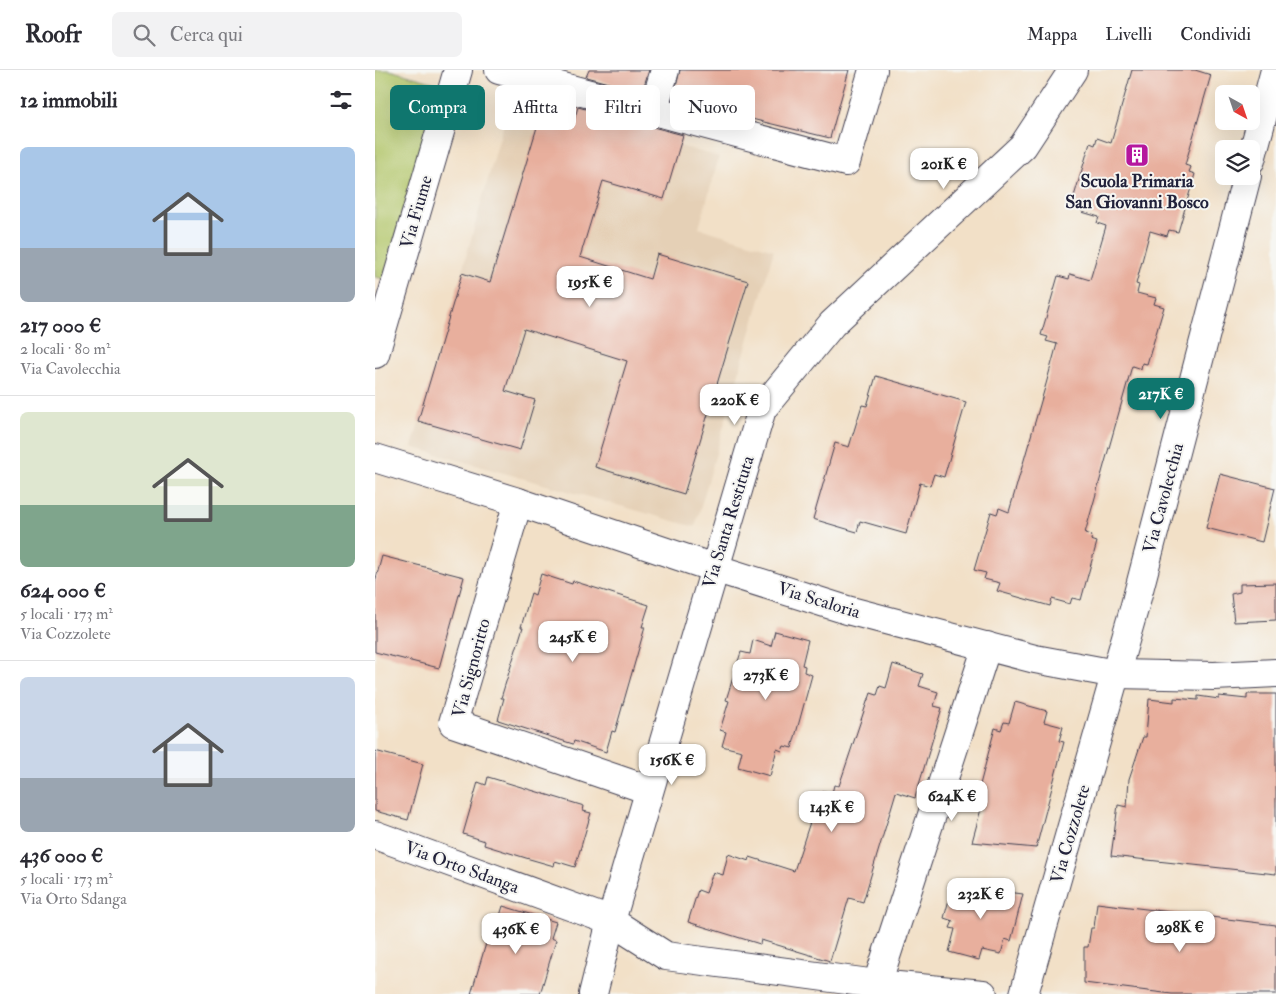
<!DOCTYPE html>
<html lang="it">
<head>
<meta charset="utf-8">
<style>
	:root { --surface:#fff; --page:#f2f2f3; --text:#2b2b33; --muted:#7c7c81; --line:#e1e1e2; --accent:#0f766e }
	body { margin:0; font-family:"IM FELL Double Pica",serif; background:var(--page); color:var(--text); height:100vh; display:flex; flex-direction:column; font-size:19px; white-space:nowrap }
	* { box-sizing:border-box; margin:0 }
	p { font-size:16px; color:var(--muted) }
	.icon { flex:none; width:28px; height:28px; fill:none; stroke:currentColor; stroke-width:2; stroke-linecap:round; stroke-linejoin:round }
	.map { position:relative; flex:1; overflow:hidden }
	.side { display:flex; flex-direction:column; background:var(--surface); width:375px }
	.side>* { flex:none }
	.hud { position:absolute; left:15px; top:15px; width:475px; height:45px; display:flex; gap:10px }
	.needle { width:32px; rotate:140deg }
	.controls { position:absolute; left:840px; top:15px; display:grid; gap:10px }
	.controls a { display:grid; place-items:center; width:45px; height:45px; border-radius:8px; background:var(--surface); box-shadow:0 5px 20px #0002; font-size:25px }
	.price { position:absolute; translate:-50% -42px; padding:0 11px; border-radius:10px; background:#fff; color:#222; font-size:16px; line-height:32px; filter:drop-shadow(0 1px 2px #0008) }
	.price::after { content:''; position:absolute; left:50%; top:30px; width:15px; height:11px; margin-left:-8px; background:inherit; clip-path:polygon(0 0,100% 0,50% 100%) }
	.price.current { background:var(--accent); color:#fff }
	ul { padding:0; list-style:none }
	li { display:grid; align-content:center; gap:10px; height:265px; padding:0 20px }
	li+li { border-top:1px solid var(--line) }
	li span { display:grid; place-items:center; height:155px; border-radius:8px; color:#555 }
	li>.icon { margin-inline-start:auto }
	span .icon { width:90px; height:90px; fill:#fffc; stroke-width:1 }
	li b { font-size:21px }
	h2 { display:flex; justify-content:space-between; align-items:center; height:60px; padding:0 20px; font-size:21px }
	.chip { padding:0 18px; border-radius:8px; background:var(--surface); box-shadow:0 5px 20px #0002; font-size:18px; line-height:45px }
	.chip.current { background:var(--accent); color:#fff }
	header { display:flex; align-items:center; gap:30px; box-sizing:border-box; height:70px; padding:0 25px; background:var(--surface); border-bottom:1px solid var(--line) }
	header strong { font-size:24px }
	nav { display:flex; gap:28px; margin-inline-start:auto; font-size:18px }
	.search { width:350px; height:45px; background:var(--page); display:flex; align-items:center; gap:12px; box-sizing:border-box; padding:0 18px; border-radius:8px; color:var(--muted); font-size:19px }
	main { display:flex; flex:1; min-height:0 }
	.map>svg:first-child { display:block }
	.built { fill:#e5d0b6 }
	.green { fill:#b2c66a; stroke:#6a7452 }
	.building { fill:#e8af9d }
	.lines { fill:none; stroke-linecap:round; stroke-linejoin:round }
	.minor-casing { stroke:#413e50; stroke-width:30 }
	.secondary-casing { stroke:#413e50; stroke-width:30 }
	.minor { stroke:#fff; stroke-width:28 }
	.secondary { stroke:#fff; stroke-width:28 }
	.labels { text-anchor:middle; stroke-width:4; stroke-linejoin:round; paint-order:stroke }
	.poi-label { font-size:18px; font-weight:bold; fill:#22223b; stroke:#f6f6f2 }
	.street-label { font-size:18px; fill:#22223b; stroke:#f6f6f2 }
</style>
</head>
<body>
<header>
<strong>Roofr</strong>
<div class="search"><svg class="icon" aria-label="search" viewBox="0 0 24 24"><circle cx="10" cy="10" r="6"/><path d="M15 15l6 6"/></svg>Cerca qui</div>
<nav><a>Mappa</a><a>Livelli</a><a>Condividi</a></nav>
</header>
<main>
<section class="side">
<h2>12 immobili<svg class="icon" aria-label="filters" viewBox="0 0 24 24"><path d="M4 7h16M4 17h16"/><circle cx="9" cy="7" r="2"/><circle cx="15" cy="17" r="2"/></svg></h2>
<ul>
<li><span style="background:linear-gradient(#a9c7e8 65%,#9aa5b1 0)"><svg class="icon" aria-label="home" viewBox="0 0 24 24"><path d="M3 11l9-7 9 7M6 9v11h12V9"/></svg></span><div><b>217 000 €</b><p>2 locali · 80 m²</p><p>Via Cavolecchia</p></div></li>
<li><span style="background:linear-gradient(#dfe7d0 60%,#7fa58c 0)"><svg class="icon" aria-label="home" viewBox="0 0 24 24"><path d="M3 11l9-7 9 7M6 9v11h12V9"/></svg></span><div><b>624 000 €</b><p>5 locali · 173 m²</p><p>Via Cozzolete</p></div></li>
<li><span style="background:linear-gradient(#c9d6e8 65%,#9aa5b1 0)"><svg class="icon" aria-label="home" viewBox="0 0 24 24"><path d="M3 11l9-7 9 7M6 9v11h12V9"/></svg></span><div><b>436 000 €</b><p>5 locali · 173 m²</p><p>Via Orto Sdanga</p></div></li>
</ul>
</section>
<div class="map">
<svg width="901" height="924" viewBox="0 0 901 924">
	<rect width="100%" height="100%" fill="#f6f6f2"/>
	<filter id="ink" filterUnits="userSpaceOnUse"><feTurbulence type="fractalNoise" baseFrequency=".02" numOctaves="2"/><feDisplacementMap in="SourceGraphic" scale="10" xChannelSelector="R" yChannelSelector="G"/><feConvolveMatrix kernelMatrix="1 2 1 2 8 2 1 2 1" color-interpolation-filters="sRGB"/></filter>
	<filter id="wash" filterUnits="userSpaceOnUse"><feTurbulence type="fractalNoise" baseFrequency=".0096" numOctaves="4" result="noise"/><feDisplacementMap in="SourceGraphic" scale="20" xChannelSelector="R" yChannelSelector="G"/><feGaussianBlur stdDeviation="1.12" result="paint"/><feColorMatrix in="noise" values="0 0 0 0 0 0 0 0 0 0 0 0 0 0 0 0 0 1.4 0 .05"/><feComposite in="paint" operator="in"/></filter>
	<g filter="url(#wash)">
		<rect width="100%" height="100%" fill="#f2e0c7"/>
		<polygon class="built" points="136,28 344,87 324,158 399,180 320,457 37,377"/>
		<polygon class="green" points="0,0 14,0 64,14 9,209 0,207"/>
		<g id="blocks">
			<g class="building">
				<polygon points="214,0 274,0 267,22 211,7"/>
				<polygon points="305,0 474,0 455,68 298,30"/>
				<polygon points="757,0 820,0 836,5 810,95 816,97 814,102 820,104 803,162 794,160 792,166 775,161 761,214 764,215 762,223 781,228 779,234 789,237 772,294 767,293 766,299 757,296 710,463 717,465 716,470 722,472 706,530 697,528 695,534 677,529 675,536 622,521 625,513 609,509 611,503 599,500 616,442 622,444 624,438 634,442 671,314 682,274 671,271 673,267 666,265 683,206 694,209 695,204 715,210 731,156 722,153 724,147 707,142 709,137 697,133 715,73 720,75 722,68 736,73"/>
				<polygon points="203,37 308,65 289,129 228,111 205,187 275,209 282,184 373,211 309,424 220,397 252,291 149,259 130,321 160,330 145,380 43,351 87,203 115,212 166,44 198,54"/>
				<polygon points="501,306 591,332 569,407 559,404 555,416 545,413 531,464 485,451 482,462 438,449 460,373 474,377 487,335 492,336"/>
				<polygon points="845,404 900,418 887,472 831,458"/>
				<polygon points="7,486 89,507 64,598 0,582 0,512"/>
				<polygon points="166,504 197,514 198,511 274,535 267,557 270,557 240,662 237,661 231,682 199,671 198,674 123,650 129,628 126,628 148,557 146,557 156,523 160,525"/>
				<polygon points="901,513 901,550 859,552 856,524 865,522 865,514"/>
				<polygon points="400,561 433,570 427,595 430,596 429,602 437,605 417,678 409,676 407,681 402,679 395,706 363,697 367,681 347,676 351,662 345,660 354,631 351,630 366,582 375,584 378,570 396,576"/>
				<polygon points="518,594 548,604 544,616 563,622 559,636 567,638 540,728 521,722 488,832 474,828 455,891 386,870 385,874 313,852 323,820 331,823 338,802 348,805 353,784 374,791 375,787 419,801 436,749 440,751 449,721 457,723 459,715 464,716 493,629 494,629 496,623 502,625 505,616 511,618"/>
				<polygon points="872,624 901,624 901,804 736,786 743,735 752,737 754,709 768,667 771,667 774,629 799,632 799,628 823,630 823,626 844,629 844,626 872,629"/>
				<polygon points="640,632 672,641 669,652 688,657 684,671 689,672 661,778 597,772 609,728 602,726 620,658 626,660 629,652 634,653"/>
				<polygon points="0,681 48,694 33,750 0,741"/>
				<polygon points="113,707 209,736 208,741 216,743 200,797 180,791 179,796 151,788 109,775 110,771 88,764 103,712 111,715"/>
				<polygon points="578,815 648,824 636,871 630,869 626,884 607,880 604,890 574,882 580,859 575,858 578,851 569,848"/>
				<polygon points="722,833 901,855 901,924 797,924 709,913 709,877 713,877 716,858 719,858"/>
				<polygon points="128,836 181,852 176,868 181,870 165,924 96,924 115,860 120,862"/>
			</g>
		</g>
	</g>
	<g filter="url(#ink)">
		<use href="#blocks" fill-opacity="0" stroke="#413e50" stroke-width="1"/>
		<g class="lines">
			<g class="minor-casing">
				<g id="minor">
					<polyline points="124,0 471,92 498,0"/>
					<polyline points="278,41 290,0"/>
					<polyline points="876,90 900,0"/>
					<polyline points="0,284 83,0"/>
					<polyline points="143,432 78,653 274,720"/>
					<polyline points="0,765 236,851 291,886 502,914 608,924"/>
					<polyline points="502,914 612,576"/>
					<polyline points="218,924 236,851 387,339 457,254 648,76 698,0"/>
					<polyline points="649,924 759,539 872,106"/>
				</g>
			</g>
			<g class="secondary-casing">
				<polyline id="secondary" points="0,388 143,432 339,498 472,540 660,589 741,604 839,606 901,603"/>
			</g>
			<use href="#minor" class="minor"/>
			<use href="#secondary" class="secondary"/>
		</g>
	</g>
	<defs>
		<g id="building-square" transform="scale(1.25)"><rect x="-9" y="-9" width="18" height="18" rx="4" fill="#b5179e" stroke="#f6f6f2"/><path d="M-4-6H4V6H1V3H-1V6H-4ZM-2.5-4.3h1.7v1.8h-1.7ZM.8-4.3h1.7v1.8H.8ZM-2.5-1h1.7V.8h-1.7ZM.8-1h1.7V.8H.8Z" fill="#fff"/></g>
	</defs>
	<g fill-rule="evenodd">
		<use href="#building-square" x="762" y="85"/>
	</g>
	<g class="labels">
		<g class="poi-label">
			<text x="762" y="117">Scuola Primaria<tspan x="762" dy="21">San Giovanni Bosco</tspan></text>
		</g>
		<g class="street-label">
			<text transform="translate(41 142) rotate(-74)" y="6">Via Fiume</text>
			<text transform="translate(788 428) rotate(-75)" y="6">Via Cavolecchia</text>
			<text transform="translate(353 452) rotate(-73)" y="6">Via Santa Restituta</text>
			<text transform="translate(444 530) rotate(17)" y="6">Via Scaloria</text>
			<text transform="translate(96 598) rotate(-75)" y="6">Via Signoritto</text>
			<text transform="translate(695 764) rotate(-74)" y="6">Via Cozzolete</text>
			<text transform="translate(87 797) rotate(20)" y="6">Via Orto Sdanga</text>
		</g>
	</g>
</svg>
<div class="controls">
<a><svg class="needle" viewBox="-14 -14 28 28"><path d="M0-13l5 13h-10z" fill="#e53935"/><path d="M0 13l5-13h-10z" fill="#7c7c81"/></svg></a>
<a><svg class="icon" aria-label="layers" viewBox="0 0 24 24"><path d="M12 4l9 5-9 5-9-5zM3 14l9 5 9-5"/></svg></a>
</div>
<b class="price" style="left:569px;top:120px">201K €</b>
<b class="price" style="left:215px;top:238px">195K €</b>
<b class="price current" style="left:786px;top:350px">217K €</b>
<b class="price" style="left:360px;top:356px">220K €</b>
<b class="price" style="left:198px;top:593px">245K €</b>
<b class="price" style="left:391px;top:631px">273K €</b>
<b class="price" style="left:297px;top:716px">156K €</b>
<b class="price" style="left:577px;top:752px">624K €</b>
<b class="price" style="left:457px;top:763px">143K €</b>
<b class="price" style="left:606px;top:850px">232K €</b>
<b class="price" style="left:805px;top:883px">298K €</b>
<b class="price" style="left:141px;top:885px">436K €</b>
<div class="hud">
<a class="chip current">Compra</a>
<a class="chip">Affitta</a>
<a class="chip">Filtri</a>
<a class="chip">Nuovo</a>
</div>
</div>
</main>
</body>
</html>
